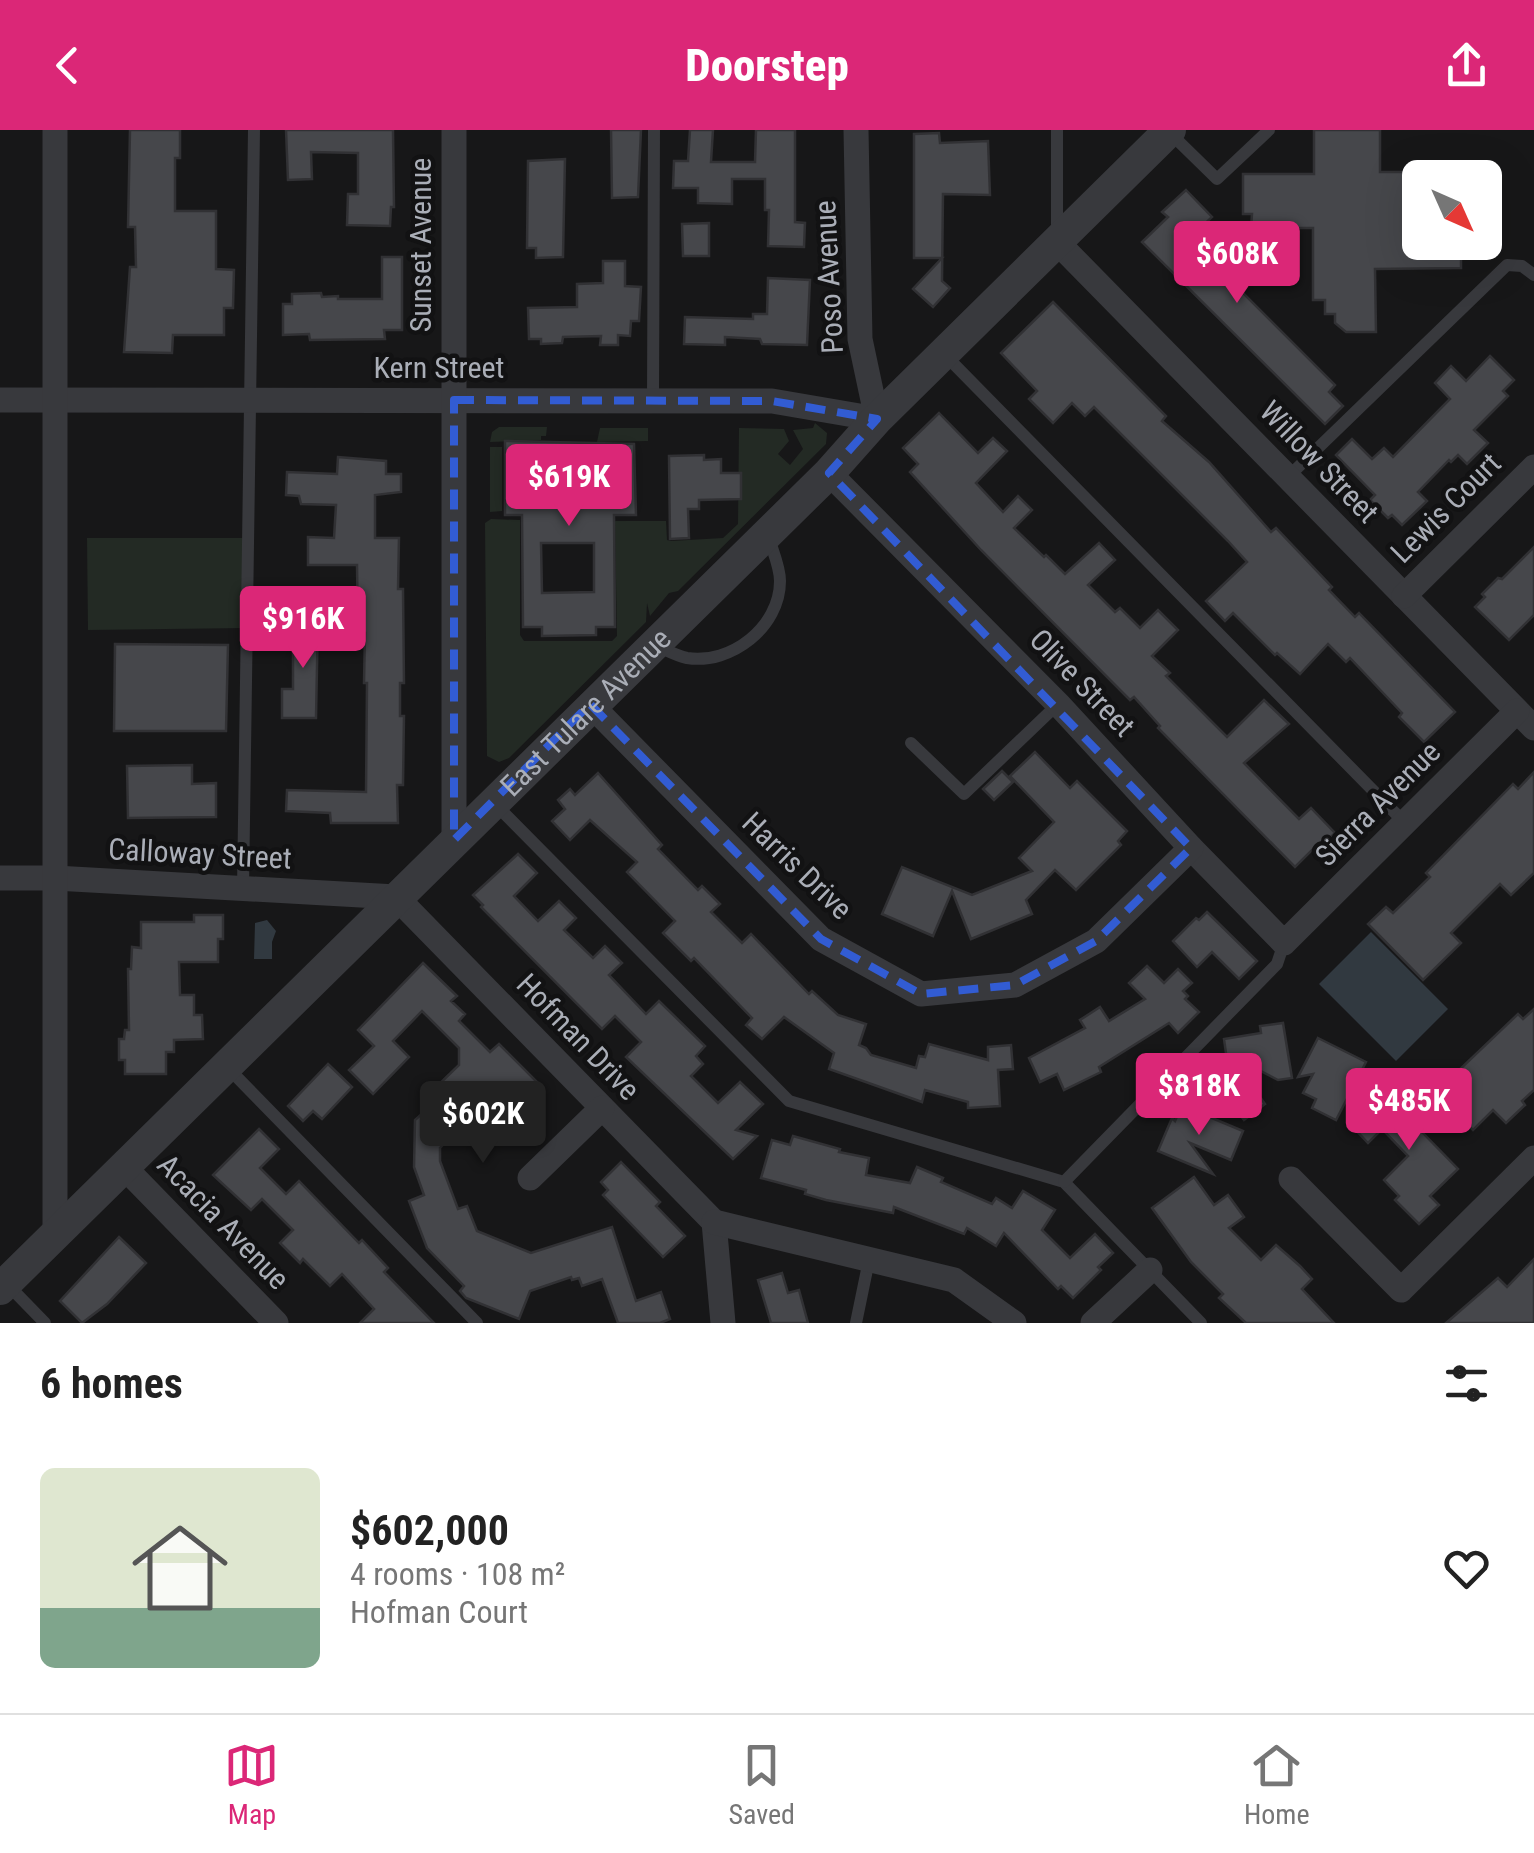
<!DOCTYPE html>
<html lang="en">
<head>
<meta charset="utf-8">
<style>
	:root { --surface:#fff; --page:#f2f2f2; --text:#222; --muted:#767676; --line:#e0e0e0; --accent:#db2777 }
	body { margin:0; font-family:"Roboto Condensed",sans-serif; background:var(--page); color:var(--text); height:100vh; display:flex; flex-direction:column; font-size:38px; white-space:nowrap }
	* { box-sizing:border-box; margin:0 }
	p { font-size:32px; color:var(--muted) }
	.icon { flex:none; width:55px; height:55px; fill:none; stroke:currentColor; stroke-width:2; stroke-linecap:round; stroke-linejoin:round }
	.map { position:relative; height:1193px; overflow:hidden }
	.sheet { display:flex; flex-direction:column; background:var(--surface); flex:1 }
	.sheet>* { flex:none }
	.needle { width:65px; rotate:135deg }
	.tools { position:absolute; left:1402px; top:30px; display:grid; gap:20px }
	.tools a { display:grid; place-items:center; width:100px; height:100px; border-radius:15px; background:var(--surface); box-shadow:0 10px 40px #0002; font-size:50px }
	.price { position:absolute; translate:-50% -85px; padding:0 22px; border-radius:10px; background:var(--accent); color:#fff; font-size:32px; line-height:65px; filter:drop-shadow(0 2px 5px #0008) }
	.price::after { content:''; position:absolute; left:50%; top:60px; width:30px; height:22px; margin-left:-15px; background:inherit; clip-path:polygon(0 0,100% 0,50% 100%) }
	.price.on { background:#222; color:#fff }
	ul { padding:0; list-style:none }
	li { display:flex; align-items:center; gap:30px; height:250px; padding:0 40px }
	li span { display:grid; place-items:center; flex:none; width:280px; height:200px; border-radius:15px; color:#555 }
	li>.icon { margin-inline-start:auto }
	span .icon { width:120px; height:120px; fill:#fffc; stroke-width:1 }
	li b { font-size:42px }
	h2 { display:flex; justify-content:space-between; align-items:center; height:120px; padding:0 40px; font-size:42px }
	header { display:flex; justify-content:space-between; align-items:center; height:130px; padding:0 40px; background:var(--accent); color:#fff; font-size:45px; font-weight:800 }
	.tabs { display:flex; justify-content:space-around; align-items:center; height:140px; border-top:2px solid var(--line); background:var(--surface); font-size:28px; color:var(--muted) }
	.tabs a { display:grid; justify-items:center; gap:5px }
	.tabs .on { color:var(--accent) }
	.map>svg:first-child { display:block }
	.green { fill:#232a24 }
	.water { fill:#313940 }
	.building { fill:#46474b; stroke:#313134; stroke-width:2.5; fill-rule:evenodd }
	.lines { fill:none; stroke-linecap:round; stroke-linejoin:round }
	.service { stroke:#38393d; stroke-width:12 }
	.minor { stroke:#38393d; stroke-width:25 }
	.tertiary { stroke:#38393d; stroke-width:32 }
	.marked { fill:none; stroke:#325cd3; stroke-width:8; stroke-dasharray:20 12; stroke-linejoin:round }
	.labels { text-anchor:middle; stroke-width:9; stroke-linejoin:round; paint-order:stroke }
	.street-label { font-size:30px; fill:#aaaeb7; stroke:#121213 }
</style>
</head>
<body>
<header><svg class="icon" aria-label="back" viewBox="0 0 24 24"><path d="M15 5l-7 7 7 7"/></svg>Doorstep<svg class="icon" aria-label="share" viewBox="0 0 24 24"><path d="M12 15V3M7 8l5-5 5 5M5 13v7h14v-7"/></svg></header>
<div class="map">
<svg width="1534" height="1193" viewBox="0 0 1534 1193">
	<rect width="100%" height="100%" fill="#171718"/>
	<g class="green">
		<polygon points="815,293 827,303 826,314 678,461 669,463 650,486 647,473 646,492 509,628 499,632 487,626 485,393 491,389 520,390 520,505 524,511 612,511 617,506 615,391 666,391 667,410 671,411 723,408 738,394 739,298 784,299 789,311 778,324 790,335 803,319 793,300 813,298"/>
		<polygon points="499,297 547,297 546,306 541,306 541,310 490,312 492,302"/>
		<polygon points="600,298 648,298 648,311 597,312"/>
		<polygon points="490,317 502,317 502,381 490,382"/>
		<polygon points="87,408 245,408 246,498 88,500"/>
	</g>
	<g class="water">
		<polygon points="267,790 276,801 272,812 272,829 254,829 255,793"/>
		<polygon points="1371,802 1448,879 1396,931 1319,854"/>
	</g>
	<g class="building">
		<polygon points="130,0 180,0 180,28 175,28 175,81 216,81 216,139 234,140 233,178 224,178 224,205 173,205 172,223 124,222 130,137 136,137 135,97 128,97"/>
		<polygon points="286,0 393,0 394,77 391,77 390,96 347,95 348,64 358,64 358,23 311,22 312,49 288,50"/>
		<polygon points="611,0 641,0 638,67 612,68"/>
		<polygon points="690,0 713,0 711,32 755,32 756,0 795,0 795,92 805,93 804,117 768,116 769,80 765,80 765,49 732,49 732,74 698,73 698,58 673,58 674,31 688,31"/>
		<polygon points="1314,0 1380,0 1380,42 1420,42 1420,112 1461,112 1461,138 1375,139 1376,202 1346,202 1335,193 1335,184 1325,184 1325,170 1313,170 1313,98 1251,98 1252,84 1243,84 1243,44 1314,44"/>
		<polygon points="939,3 940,13 988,11 990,65 943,64 942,151 950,158 933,177 913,159 942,128 914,128 914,4"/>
		<polygon points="565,29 563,127 536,128 536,118 527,118 528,31"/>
		<polygon points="1186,60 1212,87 1189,109 1335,255 1329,262 1343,276 1325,294 1142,112 1168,87 1162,82"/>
		<polygon points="709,93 709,126 683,126 682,94"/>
		<polygon points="382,127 402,127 402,200 384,200 385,209 310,210 309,204 283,205 283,174 292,174 292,164 321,163 322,167 338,166 338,169 382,169"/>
		<polygon points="603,131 625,131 625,156 641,157 639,191 631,191 630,206 618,205 618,215 600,215 601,206 563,207 562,213 541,214 541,209 529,209 528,178 577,177 577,154 603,153"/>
		<polygon points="768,148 810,150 807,215 762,214 760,209 725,207 725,215 684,214 685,187 753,189 753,184 767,184"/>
		<polygon points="1053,172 1166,286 1162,291 1209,332 1271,402 1276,398 1332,457 1329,460 1355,487 1359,483 1455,582 1424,612 1399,587 1402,583 1350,528 1346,532 1328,514 1300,544 1277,523 1275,525 1233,483 1225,491 1206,471 1247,432 1228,411 1094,277 1085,286 1072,273 1053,293 1029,269 1037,261 1001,223"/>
		<polygon points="1490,226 1514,250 1503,261 1508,266 1474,300 1488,313 1467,334 1458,325 1451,332 1449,330 1418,362 1427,371 1402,395 1392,385 1388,388 1370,370 1375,365 1336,325 1352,309 1372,329 1384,318 1393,327 1450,269 1435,253 1451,236 1466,251"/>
		<polygon points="939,283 978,323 993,308 1007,321 976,353 1003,382 1018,366 1032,380 1014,398 1044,427 1046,425 1065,444 1099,413 1115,430 1088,455 1115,482 1120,478 1140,498 1158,480 1178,500 1152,526 1170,543 1166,546 1227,607 1264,570 1289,594 1244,633 1299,689 1311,678 1335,703 1320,718 1318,714 1295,737 1158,598 1160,596 1134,567 1130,570 981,420 910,342 918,334 903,318"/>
		<path d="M505 311 634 314 636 385H614L615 497H596V505L542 506V497H523L522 385H505ZM541 413H594V462L542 463Z"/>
		<polygon points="704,325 704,330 721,329 721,343 741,343 741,369 699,370 699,379 688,379 689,408 670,409 669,326"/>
		<polygon points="338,327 386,331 386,344 401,344 401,362 375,365 375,408 399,408 398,459 403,459 404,553 400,553 400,586 404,586 403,655 397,655 398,693 331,693 330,683 286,681 287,660 366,662 367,553 364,553 365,503 358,503 357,435 308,435 308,407 334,408 336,375 301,374 299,366 286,365 287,342 337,344"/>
		<polygon points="1534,417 1534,485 1509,510 1475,477 1485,467 1482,464 1498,448 1502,449"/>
		<polygon points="293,486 318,487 316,588 282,588 282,559 293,559"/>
		<polygon points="115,514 228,515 226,601 114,601"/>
		<polygon points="1035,622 1070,658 1077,651 1127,701 1118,711 1121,715 1076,760 1055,740 1026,770 1032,784 971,809 952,761 933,806 882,784 902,737 972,765 1032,741 1019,728 1054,692 1010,646"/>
		<polygon points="192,635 192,654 216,653 216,687 128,688 127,636"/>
		<polygon points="1002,641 1013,652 994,670 983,659"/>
		<polygon points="1534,642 1534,743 1511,765 1500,754 1451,803 1461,813 1423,850 1368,794 1386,777 1393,783 1430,747 1426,743 1513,654 1518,659"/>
		<polygon points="598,643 662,715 658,719 698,760 702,756 720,774 711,782 742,813 751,804 809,864 812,861 838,885 866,894 859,915 866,918 871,925 916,938 919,926 925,927 929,914 988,930 988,917 1011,915 1013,939 998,940 1000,976 968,978 968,972 925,960 922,972 829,939 834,923 784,887 762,909 746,895 752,888 694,828 691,831 663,803 675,791 627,742 637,732 590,690 570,710 552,691 565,679 558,670 570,659 575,665"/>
		<polygon points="518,724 537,743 514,766 538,791 559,771 576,788 564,800 593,828 605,816 622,833 609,845 646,884 659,871 705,916 696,926 703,934 691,946 718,973 740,952 763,974 736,1000 757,1006 733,1029 626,927 641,912 615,886 602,899 481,777 483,775 473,765"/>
		<polygon points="1207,782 1257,831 1239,849 1212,822 1197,837 1173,811 1196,788 1199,790"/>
		<polygon points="194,785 223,785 223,809 218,809 218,832 179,832 180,865 194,865 194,885 202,885 203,909 174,910 174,922 166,922 166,944 125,944 125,930 119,930 119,909 124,909 125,900 129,900 128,839 131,839 132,817 141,818 141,792 194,792"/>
		<polygon points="423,833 457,866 451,871 465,884 459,891 490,922 499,914 537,952 518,971 515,967 493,988 479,973 454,997 456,1001 440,1018 440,1031 458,1079 467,1076 477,1101 531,1123 612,1097 636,1171 661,1162 670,1189 660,1193 618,1193 602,1149 582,1156 579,1148 572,1150 571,1147 530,1161 519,1189 466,1168 460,1161 464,1156 427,1118 409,1071 424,1065 414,1037 415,990 440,967 433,960 459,935 459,918 422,881 393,911 409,927 373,964 349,940 374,916 358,900"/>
		<polygon points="1147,836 1164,853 1178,839 1192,853 1183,861 1188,866 1185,869 1199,882 1178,903 1169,893 1099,937 1101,942 1064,960 1057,944 1040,952 1029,928 1085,898 1080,890 1100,877 1109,891 1145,869 1129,853"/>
		<polygon points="1534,879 1534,960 1522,971 1525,975 1506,993 1493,980 1473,1000 1436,962 1518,884 1523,889"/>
		<polygon points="1283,893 1292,948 1278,950 1230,925 1265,974 1244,990 1221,959 1230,952 1224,909 1261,903 1260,896"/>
		<polygon points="1318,908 1366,932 1336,990 1312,978 1316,969 1303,963 1313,944 1298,947"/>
		<polygon points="328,934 352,957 322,989 313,981 303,991 288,976"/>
		<polygon points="1399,957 1430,989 1420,1000 1458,1039 1430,1066 1439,1075 1419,1094 1395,1070 1399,1066 1384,1050 1408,1026 1382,999 1368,1013 1353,997"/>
		<polygon points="1188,978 1243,1001 1231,1030 1190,1013 1213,1044 1158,1021 1172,988 1175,991 1179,982 1184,985"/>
		<polygon points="259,999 279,1019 260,1038 286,1064 299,1051 359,1113 362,1110 388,1138 384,1142 434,1193 360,1193 374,1179 342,1144 330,1156 303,1129 300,1133 280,1113 293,1100 262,1069 251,1080 213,1045"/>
		<polygon points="793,1006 840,1019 839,1022 869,1028 866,1045 910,1053 917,1037 943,1048 941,1052 992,1074 996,1068 1012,1078 1023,1061 1055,1080 1042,1100 1070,1128 1095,1104 1113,1123 1098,1137 1101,1140 1073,1168 1061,1156 1058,1159 1004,1103 996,1116 967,1098 964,1104 894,1077 893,1083 826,1070 805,1064 806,1060 761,1048 772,1010 790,1015"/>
		<polygon points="621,1032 660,1072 656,1076 685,1106 663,1127 603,1065 608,1060 601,1052"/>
		<polygon points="1194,1047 1214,1075 1228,1065 1244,1087 1229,1098 1261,1130 1276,1115 1300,1136 1312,1149 1302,1159 1334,1193 1246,1193 1219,1168 1223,1164 1191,1132 1152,1078"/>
		<polygon points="119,1107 146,1133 107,1174 82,1193 60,1171"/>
		<polygon points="1534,1129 1534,1193 1446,1193 1498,1148 1507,1157"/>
		<polygon points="782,1143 788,1163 799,1160 808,1193 771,1193 758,1150"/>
	</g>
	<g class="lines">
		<g class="service">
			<polyline points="1057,0 1057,102"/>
			<polyline points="1170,3 1217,49 1269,0"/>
			<polyline points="945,225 1405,693"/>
			<polyline points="653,271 654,0"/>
			<polyline points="1288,347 1507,135 1522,136 1534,145"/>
			<path d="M657 516C666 520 677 526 687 528 731 535 780 497 780 451 780 436 772 420 768 405"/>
			<polyline points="911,613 964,664 1058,574"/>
			<polyline points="494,673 789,971 1064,1052 1201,1193"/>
			<polyline points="243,759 254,0"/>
			<polyline points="228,938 477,1193"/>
			<polyline points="1064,1052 1277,834 1284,813"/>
			<polyline points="8,1155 45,1193"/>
			<polyline points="856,1193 869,1130"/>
		</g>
		<g class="minor">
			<polyline points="1057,112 1534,598"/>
			<polyline points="0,270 772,271 877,289 860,209 856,0"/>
			<polyline points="829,343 1058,574 1191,718 1284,813 1517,581"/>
			<polyline points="1404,466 1534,337"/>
			<polyline points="590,574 821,809 921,864 1015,855 1096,811 1191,718"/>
			<polyline points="454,710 454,0"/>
			<polyline points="0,748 55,748 396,767 714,1092 723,1193"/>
			<polyline points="124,1037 276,1193"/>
			<polyline points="530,1048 602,978"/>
			<polyline points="1291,1049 1401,1160 1534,1028"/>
			<polyline points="714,1092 954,1150 1014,1193"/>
			<polyline points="55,1105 55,0"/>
			<polyline points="1093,1193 1150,1140"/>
		</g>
		<path class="tertiary" id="s1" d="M0 1159 829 343 877 289 1170 0"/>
	</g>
	<path class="marked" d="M454 270 772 271 877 289 829 343 1191 718 1096 811 1015 855 921 864 821 809 590 574 454 710Z"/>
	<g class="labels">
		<g class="street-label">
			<text transform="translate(421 115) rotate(-90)" y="10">Sunset Avenue</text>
			<text transform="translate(829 147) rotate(-93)" y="10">Poso Avenue</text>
			<text x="439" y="248">Kern Street</text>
			<text transform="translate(1319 332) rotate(46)" y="10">Willow Street</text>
			<text transform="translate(1446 378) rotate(-45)" y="10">Lewis Court</text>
			<text transform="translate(1082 553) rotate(46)" y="10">Olive Street</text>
			<text dy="10" stroke="none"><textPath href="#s1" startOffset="822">East Tulare Avenue</textPath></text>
			<text transform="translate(1378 674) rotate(-45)" y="10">Sierra Avenue</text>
			<text transform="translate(200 724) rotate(3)" y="10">Calloway Street</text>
			<text transform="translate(797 736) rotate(44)" y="10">Harris Drive</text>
			<text transform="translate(578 907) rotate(46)" y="10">Hofman Drive</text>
			<text transform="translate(223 1092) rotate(46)" y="10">Acacia Avenue</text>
		</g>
	</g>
</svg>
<div class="tools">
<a><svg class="needle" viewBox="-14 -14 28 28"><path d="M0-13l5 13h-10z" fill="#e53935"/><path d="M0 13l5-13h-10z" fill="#767676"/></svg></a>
</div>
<b class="price" style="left:1237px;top:176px">$608K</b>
<b class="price" style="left:569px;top:399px">$619K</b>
<b class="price" style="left:303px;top:541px">$916K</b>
<b class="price" style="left:1199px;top:1008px">$818K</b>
<b class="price" style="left:1409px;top:1023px">$485K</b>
<b class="price on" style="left:483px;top:1036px">$602K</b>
</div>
<section class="sheet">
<h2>6 homes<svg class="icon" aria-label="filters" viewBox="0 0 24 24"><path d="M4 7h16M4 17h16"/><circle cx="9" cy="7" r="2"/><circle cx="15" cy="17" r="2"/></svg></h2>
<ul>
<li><span style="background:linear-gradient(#dfe7d0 70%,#7fa58c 0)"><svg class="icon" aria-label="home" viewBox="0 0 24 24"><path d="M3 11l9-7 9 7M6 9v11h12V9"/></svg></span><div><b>$602,000</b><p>4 rooms · 108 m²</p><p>Hofman Court</p></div><svg class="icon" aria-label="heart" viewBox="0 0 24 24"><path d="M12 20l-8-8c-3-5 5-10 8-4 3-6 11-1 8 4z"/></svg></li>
</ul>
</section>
<nav class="tabs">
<a class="on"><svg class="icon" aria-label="map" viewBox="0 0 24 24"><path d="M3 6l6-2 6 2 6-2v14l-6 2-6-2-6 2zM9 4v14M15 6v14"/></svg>Map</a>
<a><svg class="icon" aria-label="saved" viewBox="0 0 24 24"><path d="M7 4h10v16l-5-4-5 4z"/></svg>Saved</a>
<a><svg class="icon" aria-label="home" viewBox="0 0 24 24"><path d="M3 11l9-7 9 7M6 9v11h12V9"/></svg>Home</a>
</nav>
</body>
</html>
